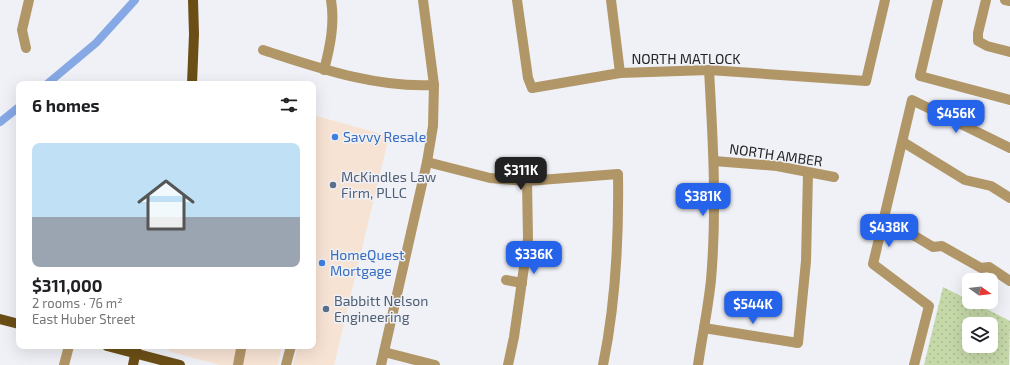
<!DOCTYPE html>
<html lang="en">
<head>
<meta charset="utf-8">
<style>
	:root { --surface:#fff; --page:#f2f2f2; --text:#202124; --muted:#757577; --accent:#2563eb }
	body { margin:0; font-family:"Exo 2",sans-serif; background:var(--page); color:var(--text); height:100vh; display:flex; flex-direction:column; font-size:15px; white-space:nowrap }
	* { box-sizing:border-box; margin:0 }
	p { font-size:13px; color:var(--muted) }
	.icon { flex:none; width:22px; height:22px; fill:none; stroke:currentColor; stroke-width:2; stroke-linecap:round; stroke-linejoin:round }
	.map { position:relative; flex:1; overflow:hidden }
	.details { position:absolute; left:16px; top:81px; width:300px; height:268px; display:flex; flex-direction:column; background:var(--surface); border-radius:8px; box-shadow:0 4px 16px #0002 }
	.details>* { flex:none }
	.needle { width:26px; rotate:104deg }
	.fabs { position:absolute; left:962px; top:273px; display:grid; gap:8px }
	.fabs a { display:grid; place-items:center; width:36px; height:36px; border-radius:8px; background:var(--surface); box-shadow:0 4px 16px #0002; font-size:20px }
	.price { position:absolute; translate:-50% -34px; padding:0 9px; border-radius:8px; background:var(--accent); color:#fff; font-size:13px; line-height:26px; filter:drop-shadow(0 1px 2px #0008) }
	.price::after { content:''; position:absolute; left:50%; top:24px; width:12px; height:9px; margin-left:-6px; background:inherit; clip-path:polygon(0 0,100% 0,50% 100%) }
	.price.selected { background:#222; color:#fff }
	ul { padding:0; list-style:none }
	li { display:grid; align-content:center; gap:8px; height:212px; padding:0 16px }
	li span { display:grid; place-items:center; height:124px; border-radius:8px; color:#555 }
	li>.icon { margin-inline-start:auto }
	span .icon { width:72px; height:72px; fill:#fffc; stroke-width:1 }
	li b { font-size:17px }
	h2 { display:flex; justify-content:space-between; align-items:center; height:48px; padding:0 16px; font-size:17px }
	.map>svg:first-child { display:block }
	.commercial { fill:#f7e3d4 }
	.grass { fill:url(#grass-dots); fill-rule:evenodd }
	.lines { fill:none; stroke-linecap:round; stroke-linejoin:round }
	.canal { stroke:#86a8e5; stroke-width:8 }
	.minor { stroke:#b19667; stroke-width:10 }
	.major { stroke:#6a4e16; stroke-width:10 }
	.shop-dot { fill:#3f7fe0; stroke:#eff1f6; stroke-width:1.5 }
	.service-dot { fill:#5c6f8a; stroke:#eff1f6; stroke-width:1.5 }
	.labels { text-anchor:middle; stroke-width:3; stroke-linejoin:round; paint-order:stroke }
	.street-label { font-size:14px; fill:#252527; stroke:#eff1f6 }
	.shop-label { font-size:14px; fill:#366cbe; stroke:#eff1f6; text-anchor:start }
	.service-label { font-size:14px; fill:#4e5e75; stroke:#eff1f6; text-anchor:start }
</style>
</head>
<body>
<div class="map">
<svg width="1010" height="365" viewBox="0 0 1010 365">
	<defs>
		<pattern id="grass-dots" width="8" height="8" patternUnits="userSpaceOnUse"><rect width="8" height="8" fill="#c5d8a8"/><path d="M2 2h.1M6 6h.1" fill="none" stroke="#a9b991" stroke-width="1.8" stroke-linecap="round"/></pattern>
	</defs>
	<rect width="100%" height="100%" fill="#eff1f6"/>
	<g class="commercial">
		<polygon points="313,115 389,136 334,365 293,365 298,346 313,346 313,196 315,193 313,186"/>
		<polygon points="163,346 282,346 278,365 220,365 171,352"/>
	</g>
	<path class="grass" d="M943 287 969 300V302H973L1010 321 1009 365H924ZM969 324H991V346H969Z"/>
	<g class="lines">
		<g class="canal">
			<polyline points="47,84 96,43 135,0"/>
			<polyline points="0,122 19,107"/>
		</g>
		<g class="minor">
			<polyline points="517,0 528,78 532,88 620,73 709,70 866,81 885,0"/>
			<polyline points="611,0 620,73"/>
			<polyline points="938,0 920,76 1010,100"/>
			<polyline points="986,0 978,33 978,41 987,46 1010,52"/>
			<polyline points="1005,0 1010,1"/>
			<polyline points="26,48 22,30 29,0"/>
			<path d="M263 50C319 68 375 88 434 85"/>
			<path d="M324 70C330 47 335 24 331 0"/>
			<polyline points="903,142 965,180 991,186 1010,198"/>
			<polyline points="714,161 777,166 834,177"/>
			<path d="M427 162 490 178 527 181 618 174C619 239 616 302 603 365"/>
			<polyline points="885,218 933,247 942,246 981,268 989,267 1010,281"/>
			<polyline points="506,280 522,283"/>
			<polyline points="704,328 798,343 806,261 808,173"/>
			<polyline points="384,352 435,365"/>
			<polyline points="64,365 69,346"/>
			<polyline points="238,365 241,349"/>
			<polyline points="286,365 291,346"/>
			<polyline points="381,365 427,162 433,126 434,85 423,0"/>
			<polyline points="508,365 514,337 528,239 527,181"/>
			<path d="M698 365C702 337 708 309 711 280 717 210 713 140 709 70"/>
			<polyline points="914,365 929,306 873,264 912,100 1010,148"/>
		</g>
		<g class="major">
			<polyline points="192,84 194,34 193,0"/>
			<polyline points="0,319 19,324"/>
			<polyline points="107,346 180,365"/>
			<polyline points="133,365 137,346"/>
		</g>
	</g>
	<g class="shop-dot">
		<circle cx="335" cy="137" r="4"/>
		<circle cx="322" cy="263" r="4"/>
	</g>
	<g class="service-dot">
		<circle cx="333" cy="185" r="4"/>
		<circle cx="326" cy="309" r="4"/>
	</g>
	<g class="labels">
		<g class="street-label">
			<text x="686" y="64">NORTH MATLOCK</text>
			<text transform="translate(776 155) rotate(8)" y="5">NORTH AMBER</text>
		</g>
		<g class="shop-label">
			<text x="343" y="142">Savvy Resale</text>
			<text x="330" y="260">HomeQuest<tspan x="330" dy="16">Mortgage</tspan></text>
		</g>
		<g class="service-label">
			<text x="341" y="182">McKindles Law<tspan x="341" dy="16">Firm, PLLC</tspan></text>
			<text x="334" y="306">Babbitt Nelson<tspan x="334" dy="16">Engineering</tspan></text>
		</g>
	</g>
</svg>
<div class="fabs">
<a><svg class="needle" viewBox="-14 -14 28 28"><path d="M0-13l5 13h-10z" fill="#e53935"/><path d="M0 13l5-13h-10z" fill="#757577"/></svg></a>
<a><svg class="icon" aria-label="layers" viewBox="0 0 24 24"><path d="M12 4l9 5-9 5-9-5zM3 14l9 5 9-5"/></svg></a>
</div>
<b class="price" style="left:956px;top:134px">$456K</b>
<b class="price selected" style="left:521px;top:191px">$311K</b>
<b class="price" style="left:703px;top:217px">$381K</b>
<b class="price" style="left:889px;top:248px">$438K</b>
<b class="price" style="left:534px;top:275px">$336K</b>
<b class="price" style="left:753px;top:325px">$544K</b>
<section class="details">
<h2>6 homes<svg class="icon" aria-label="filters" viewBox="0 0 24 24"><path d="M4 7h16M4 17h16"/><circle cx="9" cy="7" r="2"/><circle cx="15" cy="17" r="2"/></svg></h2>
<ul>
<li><span style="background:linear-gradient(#bfe0f5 60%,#9aa5b1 0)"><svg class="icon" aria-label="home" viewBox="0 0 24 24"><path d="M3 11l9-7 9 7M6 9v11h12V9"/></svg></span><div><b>$311,000</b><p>2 rooms · 76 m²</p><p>East Huber Street</p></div></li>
</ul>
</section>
</div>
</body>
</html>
